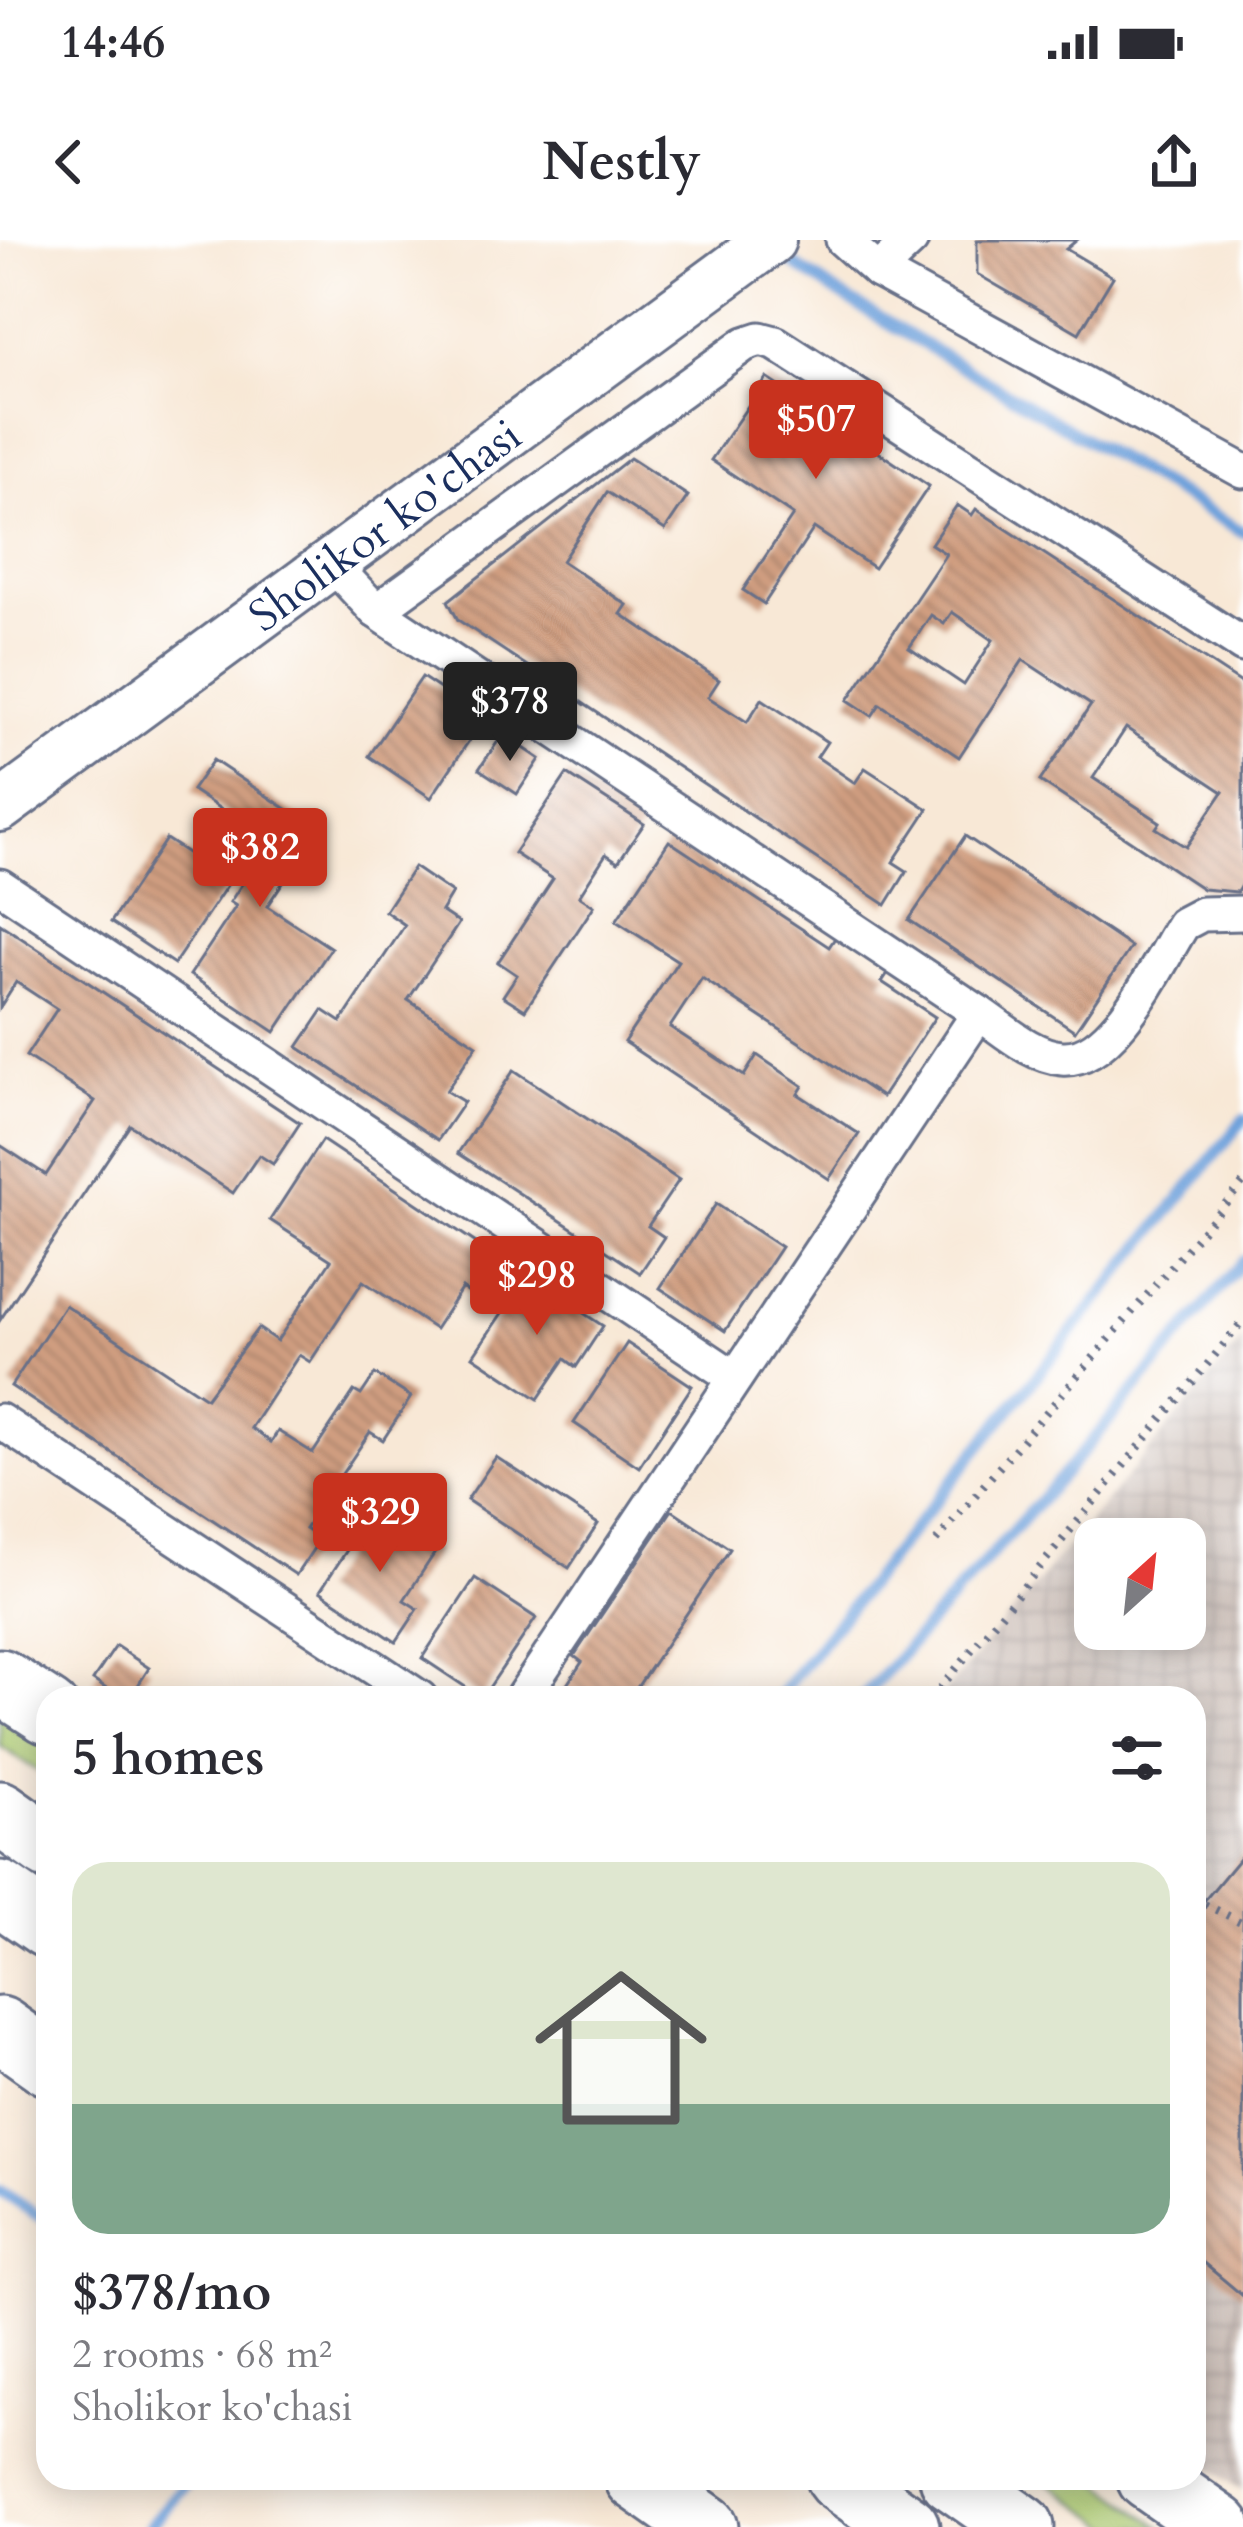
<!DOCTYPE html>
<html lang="en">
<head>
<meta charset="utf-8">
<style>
	:root { --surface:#fff; --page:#f7f7f7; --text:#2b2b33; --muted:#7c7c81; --line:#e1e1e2; --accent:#c8321e }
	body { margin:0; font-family:Cardo,serif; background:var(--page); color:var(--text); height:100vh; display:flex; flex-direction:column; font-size:45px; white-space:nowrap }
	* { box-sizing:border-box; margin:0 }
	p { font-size:39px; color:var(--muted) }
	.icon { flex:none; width:66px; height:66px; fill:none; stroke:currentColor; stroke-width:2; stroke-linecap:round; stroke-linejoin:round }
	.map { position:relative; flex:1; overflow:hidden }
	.drawer { position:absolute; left:36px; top:1446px; width:1170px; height:804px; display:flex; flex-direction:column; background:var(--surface); border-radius:36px; box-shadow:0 6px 30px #0003 }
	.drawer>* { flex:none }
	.needle { width:78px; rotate:27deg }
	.fabs { position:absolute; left:1074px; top:1278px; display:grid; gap:24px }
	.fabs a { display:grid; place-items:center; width:132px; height:132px; border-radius:24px; background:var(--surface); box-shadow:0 6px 30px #0003; font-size:60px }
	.price { position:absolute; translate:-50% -102px; padding:0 27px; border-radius:12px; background:var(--accent); color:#fff; font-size:39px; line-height:78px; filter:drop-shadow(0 3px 6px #0008) }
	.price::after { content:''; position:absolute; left:50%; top:72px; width:36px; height:27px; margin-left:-18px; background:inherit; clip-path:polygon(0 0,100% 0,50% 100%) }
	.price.on { background:#222; color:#fff }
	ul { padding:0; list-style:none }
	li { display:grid; align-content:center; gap:24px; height:636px; padding:0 36px }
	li+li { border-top:3px solid var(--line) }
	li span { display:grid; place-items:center; height:372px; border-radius:36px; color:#555 }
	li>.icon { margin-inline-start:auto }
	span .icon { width:216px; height:216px; fill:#fffc; stroke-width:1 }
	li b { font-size:51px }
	h2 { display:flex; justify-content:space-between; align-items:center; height:144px; padding:0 36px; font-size:51px }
	.status { display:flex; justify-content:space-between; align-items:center; height:84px; padding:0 60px; background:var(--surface); direction:ltr }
	.status svg { height:33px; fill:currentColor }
	header { display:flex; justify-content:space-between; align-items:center; height:156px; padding:0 36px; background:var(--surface); font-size:54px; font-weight:800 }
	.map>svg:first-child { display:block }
	.industrial { fill:url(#industrial-grid); fill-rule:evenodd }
	.green { fill:#abc86f; stroke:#637c66; stroke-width:3 }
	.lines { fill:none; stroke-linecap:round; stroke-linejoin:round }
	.stream { stroke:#6fa2db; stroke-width:12 }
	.building { fill:url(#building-back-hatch); fill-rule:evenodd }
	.street-casing { stroke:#687088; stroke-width:39 }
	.secondary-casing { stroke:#687088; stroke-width:54 }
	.highway-casing { stroke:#687088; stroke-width:69 }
	.path { stroke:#687088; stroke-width:8; stroke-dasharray:3 9; stroke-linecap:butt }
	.street { stroke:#fff; stroke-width:33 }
	.secondary { stroke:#fff; stroke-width:48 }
	.highway { stroke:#fff; stroke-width:63 }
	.labels { text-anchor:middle; stroke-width:9; stroke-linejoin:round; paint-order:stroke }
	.street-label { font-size:45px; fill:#1b2f5e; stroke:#fff }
</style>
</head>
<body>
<div class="status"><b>14:46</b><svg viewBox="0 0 49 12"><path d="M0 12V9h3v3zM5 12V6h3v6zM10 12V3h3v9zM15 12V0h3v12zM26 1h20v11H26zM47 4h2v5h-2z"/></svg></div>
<header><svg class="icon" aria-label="back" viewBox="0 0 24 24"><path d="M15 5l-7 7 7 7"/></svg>Nestly<svg class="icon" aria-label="share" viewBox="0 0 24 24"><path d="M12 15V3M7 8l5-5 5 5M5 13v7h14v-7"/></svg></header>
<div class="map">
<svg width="1243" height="2287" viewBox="0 0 1243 2287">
	<defs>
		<pattern id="industrial-grid" width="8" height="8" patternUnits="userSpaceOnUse" patternTransform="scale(3)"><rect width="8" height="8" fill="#cec1ba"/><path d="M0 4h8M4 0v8" fill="none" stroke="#b0a6a2"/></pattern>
		<pattern id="building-back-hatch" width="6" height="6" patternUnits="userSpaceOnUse" patternTransform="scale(3)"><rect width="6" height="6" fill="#d09e80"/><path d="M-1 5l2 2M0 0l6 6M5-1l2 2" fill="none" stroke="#a8816c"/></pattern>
	</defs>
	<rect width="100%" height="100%" fill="#fff"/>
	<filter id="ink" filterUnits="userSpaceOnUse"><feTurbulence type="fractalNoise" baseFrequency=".00833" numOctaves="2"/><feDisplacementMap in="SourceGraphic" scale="24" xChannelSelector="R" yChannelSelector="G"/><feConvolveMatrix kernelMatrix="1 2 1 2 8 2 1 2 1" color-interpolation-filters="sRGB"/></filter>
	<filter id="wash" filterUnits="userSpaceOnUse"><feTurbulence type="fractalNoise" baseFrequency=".004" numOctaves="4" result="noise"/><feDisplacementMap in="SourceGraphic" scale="48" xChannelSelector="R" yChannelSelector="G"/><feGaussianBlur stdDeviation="2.7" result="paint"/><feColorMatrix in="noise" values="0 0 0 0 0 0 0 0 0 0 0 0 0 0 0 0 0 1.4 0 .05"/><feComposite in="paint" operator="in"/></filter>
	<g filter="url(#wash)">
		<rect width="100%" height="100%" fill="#f8e8d6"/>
		<path class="industrial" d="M1243 1099V2252L1194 2217V1458H940ZM1095 1299H1185V1389H1095Z"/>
		<g class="green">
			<polygon points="0,1468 48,1500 48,1538 0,1506"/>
			<polygon points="1042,2238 1093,2238 1162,2287 1112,2287"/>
		</g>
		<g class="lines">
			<g class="stream">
				<polyline points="776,12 837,53 1243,292"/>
				<polyline points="777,1458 1243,880"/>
				<polyline points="862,1458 1072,1225 1243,1021"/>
				<polyline points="0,1951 48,1982"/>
				<polyline points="149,2287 191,2238"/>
			</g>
		</g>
		<g id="blocks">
			<g class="building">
				<polygon points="977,0 1077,0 1066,9 1113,37 1079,93 977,34"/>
				<polygon points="767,138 929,246 874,328 814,288 764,364 743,350 793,275 711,220"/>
				<polygon points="630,218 688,256 665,290 607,252 562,321 627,365 621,374 719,440 708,457 747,482 762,459 827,502 817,517 855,543 865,528 928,569 893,622 907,631 886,665 458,380 448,361"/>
				<path d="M957 265 972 275 976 269 1243 444V642L1237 652 1203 649 1040 541 1091 465 1023 420 959 517 880 464 872 476 848 460 946 314 931 304ZM952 372 993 400 964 445 909 408 931 375 944 384ZM1126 488 1223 552 1186 607 1156 588 1160 582 1093 538Z"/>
				<polygon points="422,437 484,478 431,558 369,516"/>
				<polygon points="503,494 540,519 517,554 479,529"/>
				<polygon points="213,520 318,590 267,666 331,708 275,792 190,735 236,666 230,662 270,602 192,550"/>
				<polygon points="567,534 644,584 618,622 606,614 579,656 594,666 525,770 503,756 517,735 498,722 553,639 514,613"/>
				<polygon points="965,596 1131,707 1075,791 909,680"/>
				<polygon points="166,599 230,641 174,724 111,682"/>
				<polygon points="669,601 829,707 835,698 888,733 882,742 935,777 882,857 702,738 670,787 744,836 757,815 803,846 798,854 859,894 829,939 624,802 678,721 616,681"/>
				<polygon points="414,627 452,653 441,671 459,683 408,760 477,805 446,851 464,862 438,900 298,807 323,770 341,782 405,685 385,671"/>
				<polygon points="0,684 300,883 273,924 259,915 233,953 130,885 0,1080 0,905 46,935 95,861 26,816 57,769 16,742 0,767"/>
				<polygon points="514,830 679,940 648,986 664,997 640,1033 458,913"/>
				<polygon points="322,900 503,1021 478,1060 462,1048 435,1089 363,1041 310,1122 299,1115 251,1188 271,1202 278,1191 313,1213 354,1151 361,1155 375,1134 411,1157 383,1200 370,1192 305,1289 320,1299 296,1335 11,1146 65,1065 206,1158 258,1088 277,1101 331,1020 270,980"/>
				<polygon points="716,964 781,1007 725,1091 660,1048"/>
				<polygon points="527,1036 603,1086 576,1127 565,1119 538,1159 473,1116"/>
				<polygon points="627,1103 692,1146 639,1227 574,1183"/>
				<polygon points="496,1217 598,1284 569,1328 467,1260"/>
				<polygon points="374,1269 436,1311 404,1360 418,1369 396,1402 320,1351"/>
				<polygon points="672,1270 730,1309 632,1455 637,1458 558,1458 582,1422 574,1416"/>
				<polygon points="475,1338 536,1378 482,1458 422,1418"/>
				<polygon points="116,1406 149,1428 130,1458 120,1458 93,1440"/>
				<polygon points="1243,1614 1243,2056 1194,2015 1194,1673"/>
			</g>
		</g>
	</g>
	<g filter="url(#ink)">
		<use href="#blocks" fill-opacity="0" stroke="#687088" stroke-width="3"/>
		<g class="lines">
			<g class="street-casing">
				<g id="street">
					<polyline points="843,0 878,31 1243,231"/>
					<polyline points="878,31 911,0"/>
					<polyline points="331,323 376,371 979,773 522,1458"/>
					<polyline points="376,371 745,104 760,99 775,103 1243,405"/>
					<polyline points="0,646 735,1138"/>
					<path d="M979 773C1003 789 1032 816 1062 818 1114 822 1158 723 1183 684L1202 674 1243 673"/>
					<polyline points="0,1181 420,1458"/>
				</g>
			</g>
			<g class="secondary-casing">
				<g id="secondary">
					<path id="s1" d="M0 567 771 0"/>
				</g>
			</g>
			<g class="highway-casing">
				<g id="highway">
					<polyline points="0,1441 48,1472"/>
					<polyline points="0,1573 48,1607"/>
					<polyline points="0,1653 48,1686"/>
					<polyline points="0,1789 48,1823"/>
					<polyline points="637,2238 706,2287"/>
					<polyline points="838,2238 907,2287"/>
					<polyline points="952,2238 1022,2287"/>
					<polyline points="1149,2238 1219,2287"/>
				</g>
			</g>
			<g class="path">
				<polyline points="936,1301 1243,943"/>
				<polyline points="932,1458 1243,1081"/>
				<polyline points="1194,1659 1243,1683"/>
			</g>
			<use href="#street" class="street"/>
			<use href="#secondary" class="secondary"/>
			<use href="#highway" class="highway"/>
		</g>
	</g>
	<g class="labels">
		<g class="street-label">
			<text dy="16" stroke="none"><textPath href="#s1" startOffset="477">Sholikor ko'chasi</textPath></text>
		</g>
	</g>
</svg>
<div class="fabs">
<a><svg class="needle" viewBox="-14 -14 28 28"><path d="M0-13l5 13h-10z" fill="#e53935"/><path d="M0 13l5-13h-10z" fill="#7c7c81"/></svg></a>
</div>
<b class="price" style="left:816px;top:242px">$507</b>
<b class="price on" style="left:510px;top:524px">$378</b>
<b class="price" style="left:260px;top:670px">$382</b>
<b class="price" style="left:537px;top:1098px">$298</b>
<b class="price" style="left:380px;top:1335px">$329</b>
<section class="drawer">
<h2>5 homes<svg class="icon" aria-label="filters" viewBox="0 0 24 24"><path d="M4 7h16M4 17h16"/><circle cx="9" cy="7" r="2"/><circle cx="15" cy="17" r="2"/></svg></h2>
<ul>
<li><span style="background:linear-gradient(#dfe7d0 65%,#7fa58c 0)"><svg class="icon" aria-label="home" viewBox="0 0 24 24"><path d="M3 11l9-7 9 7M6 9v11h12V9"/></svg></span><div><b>$378/mo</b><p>2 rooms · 68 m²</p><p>Sholikor ko'chasi</p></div></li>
</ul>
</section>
</div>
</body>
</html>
